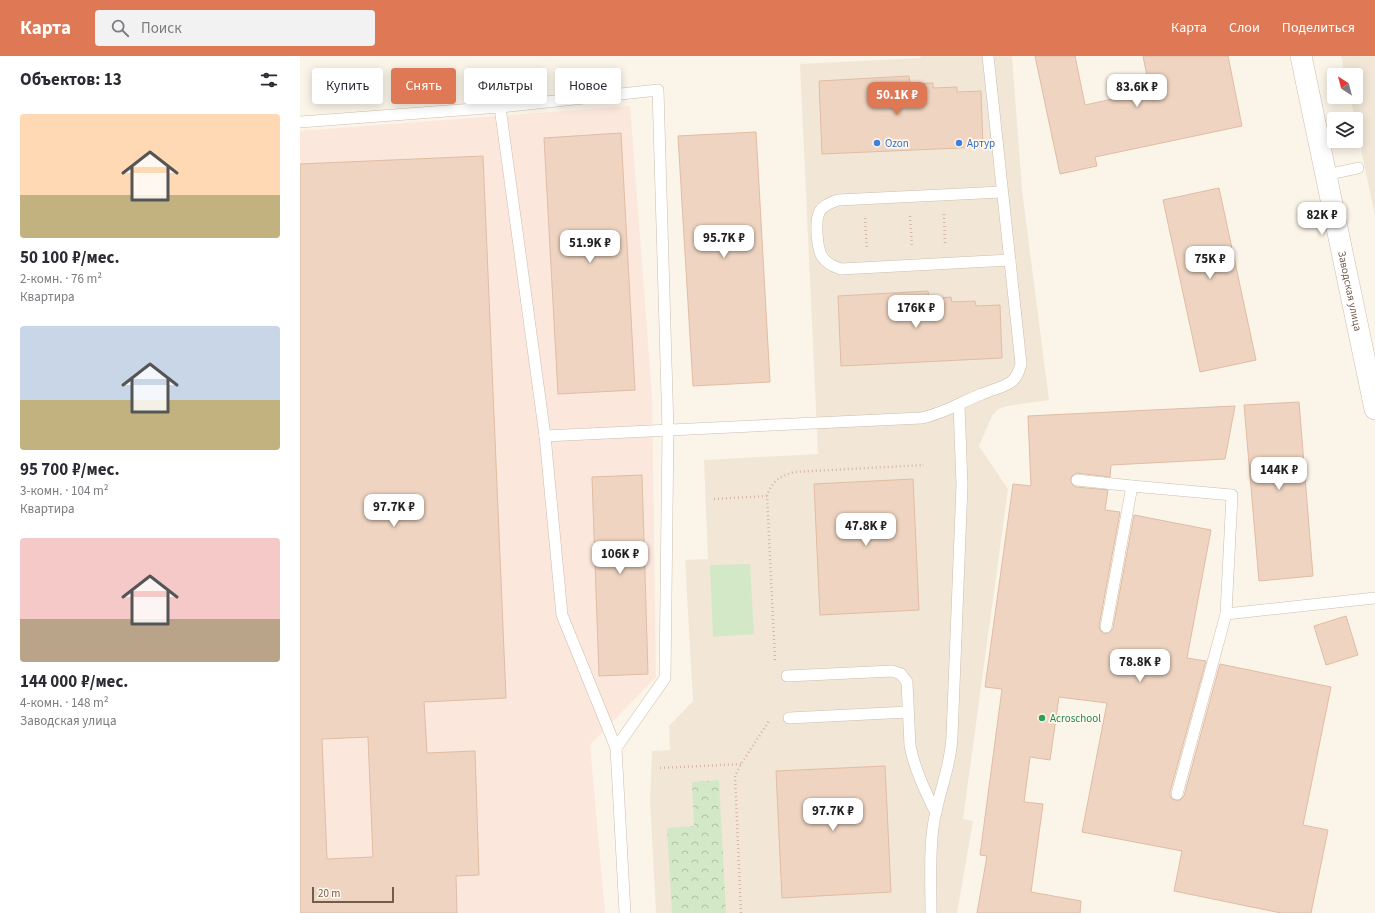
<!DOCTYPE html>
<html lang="ru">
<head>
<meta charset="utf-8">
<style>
	:root { --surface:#fff; --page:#f2f2f3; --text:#2b2b33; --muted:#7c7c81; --accent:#de7855 }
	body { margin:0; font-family:"Source Sans 3",sans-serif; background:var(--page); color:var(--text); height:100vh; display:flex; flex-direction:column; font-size:15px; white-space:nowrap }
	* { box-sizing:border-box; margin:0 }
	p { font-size:13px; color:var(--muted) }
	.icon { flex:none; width:22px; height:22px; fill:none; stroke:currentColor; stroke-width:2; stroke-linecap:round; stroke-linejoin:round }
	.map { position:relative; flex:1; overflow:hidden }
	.details { display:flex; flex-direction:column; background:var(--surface); width:300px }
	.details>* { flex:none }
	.banner { position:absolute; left:12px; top:12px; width:380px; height:36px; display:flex; gap:8px }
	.needle { width:26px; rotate:324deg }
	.buttons { position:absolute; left:1027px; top:12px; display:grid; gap:8px }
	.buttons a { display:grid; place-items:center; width:36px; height:36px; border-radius:4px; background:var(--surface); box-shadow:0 2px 10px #0003; font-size:20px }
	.scale { position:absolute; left:12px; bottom:10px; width:82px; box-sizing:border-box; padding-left:4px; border:2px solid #745c4d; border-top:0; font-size:11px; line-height:14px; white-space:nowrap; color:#745c4d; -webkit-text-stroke:3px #fef8ee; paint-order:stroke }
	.price { position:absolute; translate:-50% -34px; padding:0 9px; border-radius:8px; background:#fff; color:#222; font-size:13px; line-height:26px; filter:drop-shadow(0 1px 2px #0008) }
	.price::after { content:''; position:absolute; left:50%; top:24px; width:12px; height:9px; margin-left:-6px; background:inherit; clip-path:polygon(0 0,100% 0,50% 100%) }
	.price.selected { background:var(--accent); color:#fff }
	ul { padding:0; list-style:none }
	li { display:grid; align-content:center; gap:8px; height:212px; padding:0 20px }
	li span { display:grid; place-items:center; height:124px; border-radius:4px; color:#555 }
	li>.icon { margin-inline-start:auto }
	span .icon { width:72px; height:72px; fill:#fffc; stroke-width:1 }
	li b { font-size:17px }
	h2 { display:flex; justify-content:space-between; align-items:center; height:48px; padding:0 20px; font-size:17px }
	.chip { padding:0 14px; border-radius:4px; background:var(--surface); box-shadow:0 2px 10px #0003; font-size:14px; line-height:36px }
	.chip.selected { background:var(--accent); color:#fff }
	header { display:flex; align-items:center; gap:24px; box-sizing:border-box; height:56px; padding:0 20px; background:var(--accent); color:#fff }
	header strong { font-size:19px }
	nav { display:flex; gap:22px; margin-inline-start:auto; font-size:14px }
	.search { width:280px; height:36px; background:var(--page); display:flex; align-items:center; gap:10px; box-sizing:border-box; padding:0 14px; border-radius:4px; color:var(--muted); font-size:15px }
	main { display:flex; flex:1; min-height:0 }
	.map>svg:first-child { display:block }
	.residential { fill:#f2e7d7 }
	.commercial { fill:#fbe7dc }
	.forest { fill:url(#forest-crowns) }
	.pitch { fill:#d3e8c7 }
	.building { fill:#efd5c1; stroke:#e1bca2; fill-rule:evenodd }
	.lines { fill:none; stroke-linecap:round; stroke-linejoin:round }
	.lane-casing { stroke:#cdbdae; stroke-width:12 }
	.street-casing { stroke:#cdbdae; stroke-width:22 }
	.path { stroke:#d4b8a4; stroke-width:2.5; stroke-dasharray:1 3; stroke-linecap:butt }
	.lane { stroke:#fff; stroke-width:11 }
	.street { stroke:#fff; stroke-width:21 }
	.shop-dot { fill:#3f7fe0; stroke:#fef8ee; stroke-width:1.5 }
	.leisure-dot { fill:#2e9e5b; stroke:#fef8ee; stroke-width:1.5 }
	.labels { text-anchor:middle; stroke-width:3.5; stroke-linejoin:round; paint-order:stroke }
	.shop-label { font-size:11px; fill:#366cbe; stroke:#fef8ee; text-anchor:start }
	.street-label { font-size:11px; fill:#745c4d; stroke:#fef8ee }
	.leisure-label { font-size:11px; fill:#27864d; stroke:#fef8ee; text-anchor:start }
</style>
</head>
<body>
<header>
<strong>Карта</strong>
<div class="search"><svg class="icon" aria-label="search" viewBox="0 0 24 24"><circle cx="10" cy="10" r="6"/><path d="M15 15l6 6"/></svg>Поиск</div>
<nav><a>Карта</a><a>Слои</a><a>Поделиться</a></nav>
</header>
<main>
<section class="details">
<h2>Объектов: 13<svg class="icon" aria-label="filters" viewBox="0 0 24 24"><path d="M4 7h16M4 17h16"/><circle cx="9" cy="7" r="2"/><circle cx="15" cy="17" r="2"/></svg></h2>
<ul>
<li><span style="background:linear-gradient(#ffd9b3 65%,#c2b280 0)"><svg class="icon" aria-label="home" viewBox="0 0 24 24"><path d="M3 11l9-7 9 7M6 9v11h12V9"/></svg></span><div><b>50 100 ₽/мес.</b><p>2-комн. · 76 m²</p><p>Квартира</p></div></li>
<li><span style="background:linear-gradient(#c9d6e8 60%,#c2b280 0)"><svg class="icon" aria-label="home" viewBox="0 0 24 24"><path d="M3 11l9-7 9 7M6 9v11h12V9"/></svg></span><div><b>95 700 ₽/мес.</b><p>3-комн. · 104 m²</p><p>Квартира</p></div></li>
<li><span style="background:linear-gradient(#f6c9c9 65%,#b9a48a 0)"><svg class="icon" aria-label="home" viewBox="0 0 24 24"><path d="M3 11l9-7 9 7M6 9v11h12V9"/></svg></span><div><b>144 000 ₽/мес.</b><p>4-комн. · 148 m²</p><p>Заводская улица</p></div></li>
</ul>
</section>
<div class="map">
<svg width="1075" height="857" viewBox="0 0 1075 857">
	<defs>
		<pattern id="forest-crowns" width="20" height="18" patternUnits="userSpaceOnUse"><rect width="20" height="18" fill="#d3e8c7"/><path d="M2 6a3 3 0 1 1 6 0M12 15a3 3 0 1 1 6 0" fill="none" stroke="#b0bfa4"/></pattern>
	</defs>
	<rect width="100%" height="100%" fill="#fbf4e8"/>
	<g class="residential">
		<polygon points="621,0 712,0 722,134 749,344 707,350 698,353 692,360 679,390 708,433 663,763 673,765 657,857 356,857 350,745 352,695 370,694 369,670 393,645 385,504 408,503 404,404 518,398 500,8 620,2"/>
		<polygon points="1041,0 1075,0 1075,160 1056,70 1056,63 1055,63 1050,41 1056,41 1056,19 1045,19"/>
	</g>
	<polygon class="commercial" points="330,50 352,339 356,621 290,689 305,857 0,857 0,75"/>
	<polygon class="forest" points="419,724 426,857 372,857 367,772 394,770 392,726"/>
	<polygon class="pitch" points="450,508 454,578 413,581 410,509"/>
	<g class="building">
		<polygon points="735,0 775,0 785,49 850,35 843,0 928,0 942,70 795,101 797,110 760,118"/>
		<polygon points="609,20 610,28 633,27 633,32 657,31 657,36 681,35 683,91 522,98 519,25"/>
		<polygon points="456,76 470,326 393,330 378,80"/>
		<polygon points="321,77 335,334 258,338 244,82"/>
		<path d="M183 100 206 642 124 646 127 697 175 695 179 819 156 820 157 857H0V108ZM68 681 73 801 27 803 22 683Z"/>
		<polygon points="919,132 956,304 900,316 863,144"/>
		<polygon points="628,235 629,243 651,241 652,246 675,245 676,250 700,249 702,302 541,310 538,240"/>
		<polygon points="999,346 1013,520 959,525 944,349"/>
		<polygon points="935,350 925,403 811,409 810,421 777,417 772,420 770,424 773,429 776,431 808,434 805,454 820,456 799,570 800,574 804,578 809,577 813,572 834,459 911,474 887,602 906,605 870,736 870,740 872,743 879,745 884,740 920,608 1031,631 1003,769 1028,774 1011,857 981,857 874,835 882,795 782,776 807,647 759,641 750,704 730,701 724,746 743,748 731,836 781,845 780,857 677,857 687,800 680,799 702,633 685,631 713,428 731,430 728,360"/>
		<polygon points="342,419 348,618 299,620 292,421"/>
		<polygon points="613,423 619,554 520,559 514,428"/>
		<polygon points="1046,560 1058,599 1026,609 1014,570"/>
		<polygon points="585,710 591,836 482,842 476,715"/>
	</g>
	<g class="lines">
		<g class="lane-casing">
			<g id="lane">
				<polyline points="200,51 245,380 262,559 316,692 325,857"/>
				<polyline points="0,66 200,51 358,34 368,374 365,622 316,692"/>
				<polyline points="1026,119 1058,112"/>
				<path d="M702 136 538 144C518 150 516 158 517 177 518 197 521 207 541 213L710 204"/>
				<path d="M245 380 621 362C643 358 661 346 682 338 691 334 702 332 711 326 717 322 719 315 721 308L688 0"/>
				<polyline points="777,424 832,430"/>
				<polyline points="806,571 832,430 932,439 926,558"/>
				<path d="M487 620 592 615 601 618 607 626 610 690C615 714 625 735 636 757"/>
				<polyline points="489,662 608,656"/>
				<polyline points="877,738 926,558 1075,542"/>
				<path d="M631 857C631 828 629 793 634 765 639 736 651 709 652 680L662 429 659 348"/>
			</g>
		</g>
		<g class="street-casing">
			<g id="street">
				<path id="s1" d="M1001 0 1075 353"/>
			</g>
		</g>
		<g class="path">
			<polyline points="644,158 645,189"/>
			<polyline points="610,160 612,191"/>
			<polyline points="565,162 567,193"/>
			<polyline points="414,443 467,440"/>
			<path d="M475 604 467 440C472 425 479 421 494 416L624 409"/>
			<polyline points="360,712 441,708"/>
			<polyline points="441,857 435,720 441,708 469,665"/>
		</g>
		<use href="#lane" class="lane"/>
		<use href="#street" class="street"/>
	</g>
	<g class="shop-dot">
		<circle cx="577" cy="87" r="4"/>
		<circle cx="659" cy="87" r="4"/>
	</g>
	<circle class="leisure-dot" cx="742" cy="662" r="4"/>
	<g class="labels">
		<g class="shop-label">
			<text x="585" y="91">Ozon</text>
			<text x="667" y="91">Артур</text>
		</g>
		<g class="street-label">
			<text dy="4" stroke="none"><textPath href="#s1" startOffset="240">Заводская улица</textPath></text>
		</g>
		<g class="leisure-label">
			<text x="750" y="666">Acroschool</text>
		</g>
	</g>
</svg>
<div class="buttons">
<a><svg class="needle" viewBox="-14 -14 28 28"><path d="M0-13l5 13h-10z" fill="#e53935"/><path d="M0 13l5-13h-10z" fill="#7c7c81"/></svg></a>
<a><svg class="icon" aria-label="layers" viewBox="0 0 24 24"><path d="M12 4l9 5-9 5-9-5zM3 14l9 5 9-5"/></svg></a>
</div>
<div class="scale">20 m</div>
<b class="price" style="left:837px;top:52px">83.6K ₽</b>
<b class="price selected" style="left:597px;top:60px">50.1K ₽</b>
<b class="price" style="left:1022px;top:180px">82K ₽</b>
<b class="price" style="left:424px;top:203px">95.7K ₽</b>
<b class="price" style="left:290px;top:208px">51.9K ₽</b>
<b class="price" style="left:910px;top:224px">75K ₽</b>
<b class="price" style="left:616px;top:273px">176K ₽</b>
<b class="price" style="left:979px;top:435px">144K ₽</b>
<b class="price" style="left:94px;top:472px">97.7K ₽</b>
<b class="price" style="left:566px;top:491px">47.8K ₽</b>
<b class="price" style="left:320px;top:519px">106K ₽</b>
<b class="price" style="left:840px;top:627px">78.8K ₽</b>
<b class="price" style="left:533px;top:776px">97.7K ₽</b>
<div class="banner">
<a class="chip">Купить</a>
<a class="chip selected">Снять</a>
<a class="chip">Фильтры</a>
<a class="chip">Новое</a>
</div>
</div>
</main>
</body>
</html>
